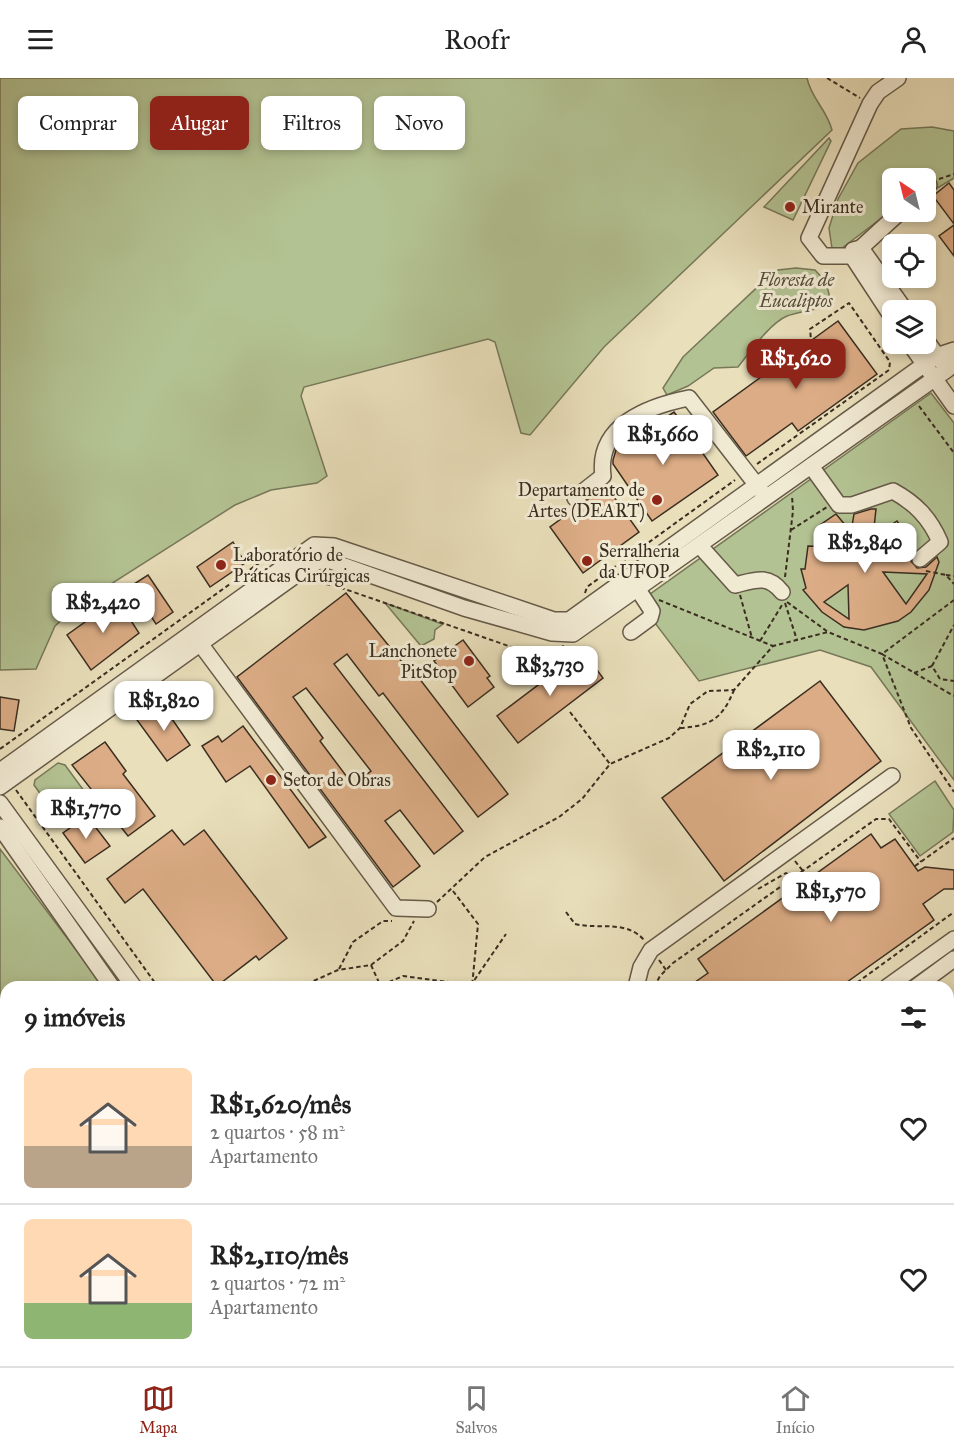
<!DOCTYPE html>
<html lang="pt">
<head>
<meta charset="utf-8">
<style>
	:root { --surface:#fff; --page:#f6f6f6; --text:#222; --muted:#767676; --line:#e0e0e0; --accent:#8f2418 }
	body { margin:0; font-family:"IM FELL Great Primer",serif; background:var(--page); color:var(--text); height:100vh; display:flex; flex-direction:column; font-size:22px; white-space:nowrap }
	* { box-sizing:border-box; margin:0 }
	p { font-size:20px; color:var(--muted) }
	.icon { flex:none; width:33px; height:33px; fill:none; stroke:currentColor; stroke-width:2; stroke-linecap:round; stroke-linejoin:round }
	.map { position:relative; flex:1; overflow:hidden }
	.details { position:absolute; left:0px; top:903px; width:954px; height:386px; display:flex; flex-direction:column; background:var(--surface); border-radius:18px 18px 0 0; box-shadow:0 3px 9px #0003 }
	.details>* { flex:none }
	.banner { position:absolute; left:18px; top:18px; width:600px; height:54px; display:flex; gap:12px }
	.needle { width:39px; rotate:325deg }
	.buttons { position:absolute; left:882px; top:90px; display:grid; gap:12px }
	.buttons a { display:grid; place-items:center; width:54px; height:54px; border-radius:9px; background:var(--surface); box-shadow:0 3px 9px #0003; font-size:30px }
	.price { position:absolute; translate:-50% -51px; padding:0 14px; border-radius:12px; background:#fff; color:#222; font-size:20px; line-height:39px; filter:drop-shadow(0 2px 3px #0008) }
	.price::after { content:''; position:absolute; left:50%; top:36px; width:18px; height:14px; margin-left:-9px; background:inherit; clip-path:polygon(0 0,100% 0,50% 100%) }
	.price.selected { background:var(--accent); color:#fff }
	ul { padding:0; list-style:none }
	li { display:flex; align-items:center; gap:18px; height:150px; padding:0 24px }
	li+li { border-top:2px solid var(--line) }
	li span { display:grid; place-items:center; flex:none; width:168px; height:120px; border-radius:9px; color:#555 }
	li>.icon { margin-inline-start:auto }
	span .icon { width:72px; height:72px; fill:#fffc; stroke-width:1 }
	li b { font-size:26px }
	h2 { display:flex; justify-content:space-between; align-items:center; height:72px; padding:0 24px; font-size:26px }
	.chip { padding:0 21px; border-radius:9px; background:var(--surface); box-shadow:0 3px 9px #0003; font-size:21px; line-height:54px }
	.chip.selected { background:var(--accent); color:#fff }
	header { display:flex; justify-content:space-between; align-items:center; height:78px; padding:0 24px; background:var(--surface); font-size:27px; font-weight:600 }
	.menu { display:flex; justify-content:space-around; align-items:center; height:84px; border-top:2px solid var(--line); background:var(--surface); font-size:16px; color:var(--muted) }
	.menu a { display:grid; justify-items:center; gap:3px }
	.menu .selected { color:var(--accent) }
	.map>svg:first-child { display:block }
	.green { fill:#b3c292; stroke:#77785a; stroke-width:1.5 }
	.building { fill:#dbac85; stroke:#3b2e21; stroke-width:1.5; fill-rule:evenodd }
	.lines { fill:none; stroke-linecap:round; stroke-linejoin:round }
	.minor-casing { stroke:#665a48; stroke-width:18 }
	.path { stroke:#3b2e21; stroke-width:2; stroke-dasharray:4.5 3; stroke-linecap:butt }
	.minor { stroke:#f1ead3; stroke-width:15 }
	.poi-dot { fill:#8f2418; stroke:#f1ead3; stroke-width:2 }
	.labels { text-anchor:middle; stroke-width:6; stroke-linejoin:round; paint-order:stroke }
	.poi-label { font-size:18px; fill:#3b2e21; stroke:#f1ead3; text-anchor:start }
	.park-label { font-size:18px; font-style:italic; fill:#534c38; stroke:#f1ead3 }
</style>
</head>
<body>
<header><svg class="icon" aria-label="menu" viewBox="0 0 24 24"><path d="M4 6h16M4 12h16M4 18h16"/></svg>Roofr<svg class="icon" aria-label="person" viewBox="0 0 24 24"><circle cx="12" cy="8" r="4"/><path d="M4 21q1-7 8-7t8 7"/></svg></header>
<div class="map">
<svg width="954" height="1288" viewBox="0 0 954 1288">
	<rect width="100%" height="100%" fill="#e9dfbb"/>
	<filter id="stains"><feTurbulence type="fractalNoise" baseFrequency=".00333" numOctaves="4"/><feColorMatrix values="0 0 0 0 .2 0 0 0 0 .09 0 0 0 0 .02 0 0 0 .5 -.17"/></filter>
	<radialGradient id="worn" r=".72"><stop offset=".6" stop-color="#630" stop-opacity="0"/><stop offset="1" stop-color="#630" stop-opacity=".3"/></radialGradient>
	<g class="green">
		<path d="M0 0H807C811 20 827 32 832 52L604 269 530 357 521 355 495 264 488 261 304 309 301 318 327 398 317 405 271 412 235 427 81 525 55 548 36 591 0 592Z"/>
		<polygon points="932,49 954,53 954,100 926,117 926,100 892,100 892,132 833,177 829,150 838,121 858,85 901,51"/>
		<polygon points="829,60 831,63 793,142 764,129"/>
		<path d="M796 190 815 192 826 204 831 224C817 234 803 232 787 238 770 245 750 274 738 289L714 290 688 308 667 317 663 310 683 279 766 201 778 192Z"/>
		<polygon points="931,315 954,345 954,702 871,589 820,572 699,603 639,524"/>
		<polygon points="385,525 442,546 443,546 435,552 434,561 421,568"/>
		<polygon points="58,685 65,687 90,721 60,743 34,707 35,702"/>
		<polygon points="935,703 954,732 953,754 920,778 889,736"/>
		<polygon points="0,771 104,909 6,909 6,1032 0,1024"/>
	</g>
	<g class="building">
		<polygon points="949,105 954,112 954,146 933,118"/>
		<polygon points="954,147 954,178 939,158"/>
		<polygon points="838,243 877,296 798,353 792,345 746,378 713,334"/>
		<polygon points="674,334 718,397 652,443 613,386 613,382 616,372"/>
		<polygon points="606,408 639,454 583,495 550,449"/>
		<path d="M871 431H876L873 459 897 443 909 460 892 472 913 475 911 483 917 490 926 489 937 479 939 484 929 512 911 534 898 543 864 552 844 549 822 534 803 512 806 510 801 491H805L808 468 835 469 820 447 836 436 851 454 854 436ZM883 494 927 496 906 526ZM848 507 849 541 824 524Z"/>
		<polygon points="233,464 245,485 210,509 197,489"/>
		<polygon points="148,497 173,534 156,546 131,508"/>
		<path d="M346 515 406 589 409 587 508 716 478 739 383 615 379 618 347 576 334 586 463 753 434 776 400 732 385 743 420 788 393 809 237 599ZM306 610 371 693 353 707 320 663 323 660 293 619Z"/>
		<polygon points="117,521 139,555 91,592 67,557"/>
		<polygon points="463,562 490,598 487,600 494,609 468,629 434,583"/>
		<polygon points="583,573 603,600 518,665 497,638"/>
		<polygon points="820,603 881,683 724,803 662,720"/>
		<polygon points="0,619 19,622 14,653 0,651"/>
		<polygon points="161,625 190,667 167,683 137,642"/>
		<polygon points="243,648 326,759 309,770 250,688 226,704 202,668 218,658 222,664"/>
		<polygon points="105,664 126,693 123,696 155,738 128,758 72,687"/>
		<polygon points="87,738 110,768 85,785 63,755"/>
		<polygon points="172,752 184,767 204,752 287,860 259,882 256,878 217,908 143,811 125,825 107,801"/>
		<polygon points="871,756 881,770 895,761 918,793 925,789 954,792 954,811 944,811 923,826 934,842 840,909 688,909 708,895 698,881"/>
	</g>
	<g class="lines">
		<g class="minor-casing">
			<g id="minor">
				<polyline points="898,0 878,14 870,26 809,160 823,178 852,178 900,134"/>
				<polyline points="926,109 929,107"/>
				<polyline points="853,172 861,170 905,232"/>
				<polyline points="852,178 892,239"/>
				<polyline points="926,262 943,286"/>
				<polyline points="910,266 954,328"/>
				<path d="M811 388 839 427H852L893 413C915 425 930 440 940 464L920 481"/>
				<path d="M575 420 603 398C596 347 649 328 689 320L762 414"/>
				<path d="M700 468 735 507C755 502 768 496 782 514"/>
				<polyline points="631,554 650,540 652,533 633,504"/>
				<polyline points="196,560 396,830 428,831"/>
				<polyline points="0,693 314,467 334,468 554,542 569,542 936,278 954,272"/>
				<polyline points="0,709 310,487 325,481 464,530 552,555 573,556 948,291 954,275"/>
				<polyline points="0,725 134,909"/>
				<polyline points="0,749 112,909"/>
				<polyline points="636,909 641,889 651,872 892,698"/>
				<polyline points="887,909 954,861"/>
				<polyline points="916,909 954,881"/>
				<polyline points="948,938 954,946"/>
				<polyline points="948,1089 954,1093"/>
				<polyline points="948,1165 954,1160"/>
				<polyline points="0,1179 6,1181"/>
				<polyline points="384,1282 394,1287 404,1282"/>
				<polyline points="691,1282 766,1288"/>
				<polyline points="370,1288 377,1282"/>
				<polyline points="628,1288 628,1282"/>
				<polyline points="780,1288 788,1282"/>
				<polyline points="930,1288 931,1282"/>
			</g>
		</g>
		<g class="path">
			<polyline points="827,0 860,20"/>
			<polyline points="939,101 954,96"/>
			<polyline points="919,328 954,375"/>
			<polyline points="757,386 889,292 890,284 849,225 810,251 811,262"/>
			<polyline points="791,452 827,429"/>
			<polyline points="926,493 946,497 954,506"/>
			<polyline points="946,497 954,498"/>
			<polyline points="785,499 793,433 792,418"/>
			<polyline points="311,503 336,508 523,573 544,577 564,568"/>
			<polyline points="585,515 587,509 735,402"/>
			<polyline points="740,517 752,560"/>
			<polyline points="659,522 773,568"/>
			<polyline points="954,522 882,576 954,618"/>
			<polyline points="787,524 828,554"/>
			<polyline points="785,525 797,562"/>
			<polyline points="760,563 782,527"/>
			<polyline points="932,588 954,547"/>
			<polyline points="914,595 932,588 940,601 954,603"/>
			<polyline points="570,634 610,686"/>
			<path d="M680 650C711 648 722 641 734 612"/>
			<polyline points="0,671 269,478 282,473"/>
			<polyline points="16,712 158,909"/>
			<polyline points="795,783 803,793"/>
			<polyline points="915,788 954,760"/>
			<polyline points="758,811 786,795 793,800"/>
			<polyline points="453,813 478,846 472,909"/>
			<polyline points="437,824 485,779 559,739 582,721 610,686 669,660 680,650 690,626 708,613 734,612 773,568 828,554 882,576 911,650 954,714"/>
			<path d="M566 834 575 846C600 852 626 841 645 863"/>
			<polyline points="659,882 666,892"/>
			<polyline points="371,887 381,909"/>
			<polyline points="339,891 353,864 383,843 392,843"/>
			<polyline points="382,907 403,898 471,907 506,856"/>
			<polyline points="300,909 338,892 371,887 403,863 414,843"/>
			<polyline points="654,909 660,898 673,885 876,741 889,741 921,784"/>
			<polyline points="851,909 954,834"/>
			<polyline points="441,1288 450,1282"/>
		</g>
		<use href="#minor" class="minor"/>
	</g>
	<g class="poi-dot">
		<circle cx="790" cy="129" r="6"/>
		<circle cx="657" cy="422" r="6"/>
		<circle cx="587" cy="483" r="6"/>
		<circle cx="221" cy="487" r="6"/>
		<circle cx="469" cy="583" r="6"/>
		<circle cx="271" cy="702" r="6"/>
	</g>
	<g class="labels">
		<g class="poi-label">
			<text x="802" y="135">Mirante</text>
			<text x="645" y="418" text-anchor="end">Departamento de<tspan x="645" dy="21">Artes (DEART)</tspan></text>
			<text x="599" y="479">Serralheria<tspan x="599" dy="21">da UFOP</tspan></text>
			<text x="233" y="483">Laboratório de<tspan x="233" dy="21">Práticas Cirúrgicas</tspan></text>
			<text x="457" y="579" text-anchor="end">Lanchonete<tspan x="457" dy="21">PitStop</tspan></text>
			<text x="283" y="708">Setor de Obras</text>
		</g>
		<g class="park-label">
			<text x="796" y="208">Floresta de<tspan x="796" dy="21">Eucaliptos</tspan></text>
		</g>
	</g>
	<rect width="100%" height="100%" filter="url(#stains)"/>
	<rect width="100%" height="100%" fill="url(#worn)"/>
</svg>
<div class="buttons">
<a><svg class="needle" viewBox="-14 -14 28 28"><path d="M0-13l5 13h-10z" fill="#e53935"/><path d="M0 13l5-13h-10z" fill="#767676"/></svg></a>
<a><svg class="icon" aria-label="locate" viewBox="0 0 24 24"><circle cx="12" cy="12" r="6"/><path d="M12 2v4M12 18v4M2 12h4M18 12h4"/></svg></a>
<a><svg class="icon" aria-label="layers" viewBox="0 0 24 24"><path d="M12 4l9 5-9 5-9-5zM3 14l9 5 9-5"/></svg></a>
</div>
<b class="price selected" style="left:796px;top:312px">R$1,620</b>
<b class="price" style="left:663px;top:388px">R$1,660</b>
<b class="price" style="left:865px;top:496px">R$2,840</b>
<b class="price" style="left:103px;top:556px">R$2,420</b>
<b class="price" style="left:550px;top:619px">R$3,730</b>
<b class="price" style="left:164px;top:654px">R$1,820</b>
<b class="price" style="left:771px;top:703px">R$2,110</b>
<b class="price" style="left:86px;top:762px">R$1,770</b>
<b class="price" style="left:831px;top:845px">R$1,570</b>
<div class="banner">
<a class="chip">Comprar</a>
<a class="chip selected">Alugar</a>
<a class="chip">Filtros</a>
<a class="chip">Novo</a>
</div>
<section class="details">
<h2>9 imóveis<svg class="icon" aria-label="filters" viewBox="0 0 24 24"><path d="M4 7h16M4 17h16"/><circle cx="9" cy="7" r="2"/><circle cx="15" cy="17" r="2"/></svg></h2>
<ul>
<li><span style="background:linear-gradient(#ffd9b3 65%,#b9a48a 0)"><svg class="icon" aria-label="home" viewBox="0 0 24 24"><path d="M3 11l9-7 9 7M6 9v11h12V9"/></svg></span><div><b>R$1,620/mês</b><p>2 quartos · 58 m²</p><p>Apartamento</p></div><svg class="icon" aria-label="heart" viewBox="0 0 24 24"><path d="M12 20l-8-8c-3-5 5-10 8-4 3-6 11-1 8 4z"/></svg></li>
<li><span style="background:linear-gradient(#ffd9b3 70%,#8fb573 0)"><svg class="icon" aria-label="home" viewBox="0 0 24 24"><path d="M3 11l9-7 9 7M6 9v11h12V9"/></svg></span><div><b>R$2,110/mês</b><p>2 quartos · 72 m²</p><p>Apartamento</p></div><svg class="icon" aria-label="heart" viewBox="0 0 24 24"><path d="M12 20l-8-8c-3-5 5-10 8-4 3-6 11-1 8 4z"/></svg></li>
</ul>
</section>
</div>
<nav class="menu">
<a class="selected"><svg class="icon" aria-label="map" viewBox="0 0 24 24"><path d="M3 6l6-2 6 2 6-2v14l-6 2-6-2-6 2zM9 4v14M15 6v14"/></svg>Mapa</a>
<a><svg class="icon" aria-label="saved" viewBox="0 0 24 24"><path d="M7 4h10v16l-5-4-5 4z"/></svg>Salvos</a>
<a><svg class="icon" aria-label="home" viewBox="0 0 24 24"><path d="M3 11l9-7 9 7M6 9v11h12V9"/></svg>Início</a>
</nav>
</body>
</html>
